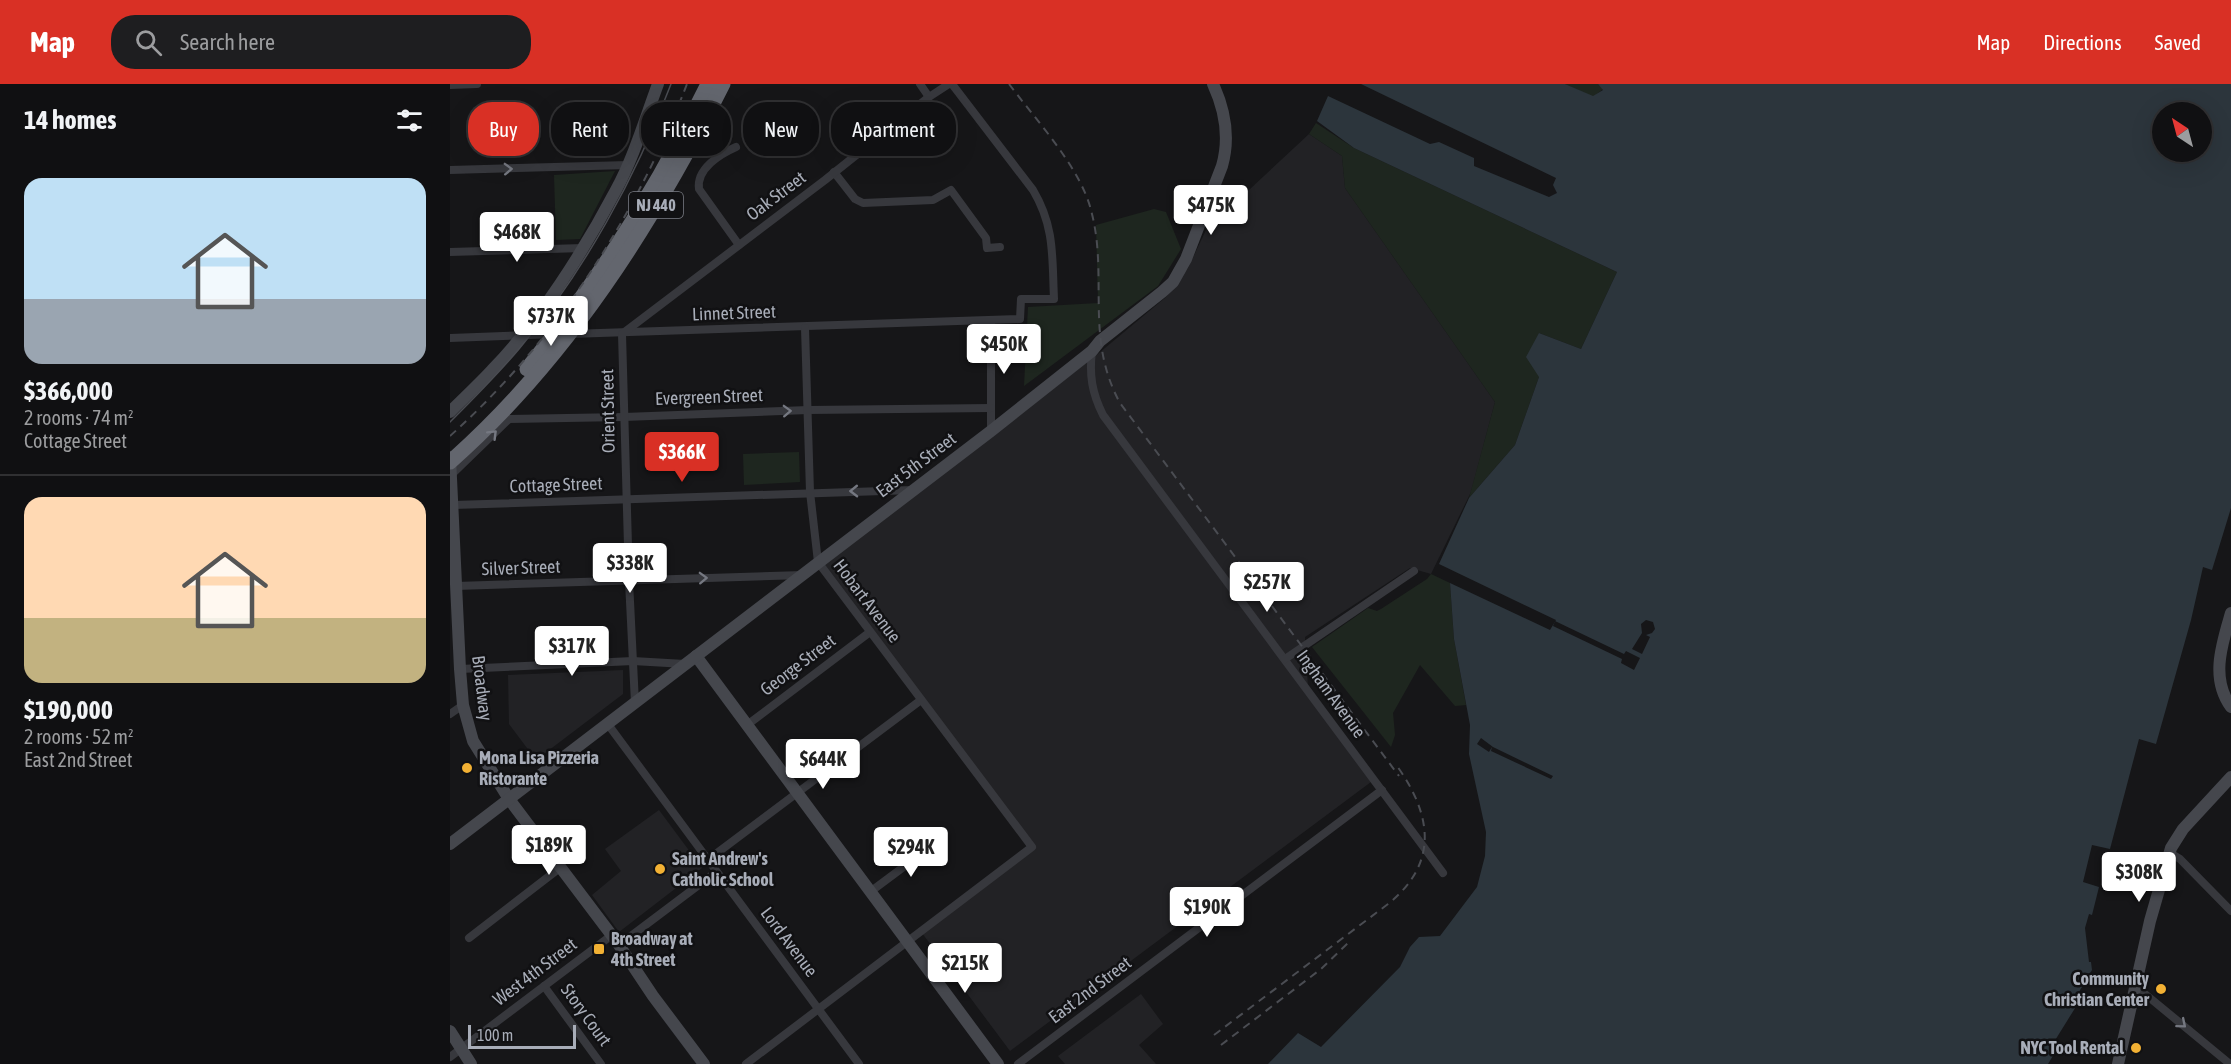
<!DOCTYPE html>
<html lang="en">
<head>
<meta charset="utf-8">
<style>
	:root { --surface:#101012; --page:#1e1e20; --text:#f1f3f6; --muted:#9c9d9f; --line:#303032; --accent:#d93025 }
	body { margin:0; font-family:"Asap Condensed",sans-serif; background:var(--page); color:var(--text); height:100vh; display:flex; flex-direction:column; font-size:22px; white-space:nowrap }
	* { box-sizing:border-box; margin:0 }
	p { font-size:20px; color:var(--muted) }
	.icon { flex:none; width:33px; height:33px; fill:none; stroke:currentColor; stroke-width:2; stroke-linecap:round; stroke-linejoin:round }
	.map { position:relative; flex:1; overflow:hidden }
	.side { display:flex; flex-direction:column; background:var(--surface); width:450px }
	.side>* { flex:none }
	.guide { position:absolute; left:18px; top:18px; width:570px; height:54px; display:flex; gap:12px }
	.needle { width:39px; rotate:324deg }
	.fabs { position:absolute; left:1702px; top:18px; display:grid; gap:12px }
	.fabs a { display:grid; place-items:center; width:60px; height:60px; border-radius:50%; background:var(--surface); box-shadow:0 6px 24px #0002,0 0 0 2px var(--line); font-size:30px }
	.scale { position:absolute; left:18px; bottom:15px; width:108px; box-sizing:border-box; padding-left:6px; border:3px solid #a8adb8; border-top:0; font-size:16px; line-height:21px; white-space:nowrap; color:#a8adb8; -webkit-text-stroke:4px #111113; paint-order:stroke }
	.price { position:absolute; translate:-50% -51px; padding:0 14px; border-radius:6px; background:#fff; color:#222; font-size:20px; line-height:39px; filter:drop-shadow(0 2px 3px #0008) }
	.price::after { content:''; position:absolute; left:50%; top:36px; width:18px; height:14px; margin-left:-9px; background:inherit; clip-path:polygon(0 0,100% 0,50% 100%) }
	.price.current { background:var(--accent); color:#fff }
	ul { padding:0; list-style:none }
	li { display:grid; align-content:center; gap:12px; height:318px; padding:0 24px }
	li+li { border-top:2px solid var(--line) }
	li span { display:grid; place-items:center; height:186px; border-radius:18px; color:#555 }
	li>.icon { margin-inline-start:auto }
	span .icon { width:108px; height:108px; fill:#fffc; stroke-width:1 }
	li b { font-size:26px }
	h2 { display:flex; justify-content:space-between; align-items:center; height:72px; padding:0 24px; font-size:26px }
	.pill { padding:0 21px; border-radius:24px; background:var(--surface); box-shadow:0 6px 24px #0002,0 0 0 2px var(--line); font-size:21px; line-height:54px }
	.pill.current { background:var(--accent); color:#fff }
	header { display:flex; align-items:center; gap:36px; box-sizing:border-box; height:84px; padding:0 30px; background:var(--accent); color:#fff }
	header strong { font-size:28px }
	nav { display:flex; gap:33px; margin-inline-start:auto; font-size:21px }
	.search { width:420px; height:54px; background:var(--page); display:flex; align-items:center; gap:15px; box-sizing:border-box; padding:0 21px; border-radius:24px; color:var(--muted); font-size:22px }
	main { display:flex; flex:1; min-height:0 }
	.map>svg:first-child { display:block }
	.built { fill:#222225 }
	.green { fill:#1e261f }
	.water { fill:#2c353c; fill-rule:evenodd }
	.pier { fill:#161618 }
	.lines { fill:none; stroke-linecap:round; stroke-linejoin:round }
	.street { stroke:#37383d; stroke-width:8 }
	.secondary { stroke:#45474d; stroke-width:12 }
	.highway { stroke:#63666e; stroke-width:15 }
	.tram { stroke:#4a4c52; stroke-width:1.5 }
	.rail { stroke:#4a4c52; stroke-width:2; stroke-dasharray:8 6; stroke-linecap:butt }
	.oneway { stroke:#757881 }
	.poi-dot { fill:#f2b134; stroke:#111113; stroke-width:2 }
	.labels { text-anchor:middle; stroke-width:5; stroke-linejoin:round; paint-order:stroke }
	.shield { fill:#111113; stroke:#7b7e86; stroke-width:1.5 }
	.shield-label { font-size:16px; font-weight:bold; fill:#a8adb8 }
	.street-label { font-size:18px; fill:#a8adb8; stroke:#111113 }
	.poi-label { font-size:18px; font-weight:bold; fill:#a8adb8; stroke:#111113; text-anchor:start }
</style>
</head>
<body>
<header>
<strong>Map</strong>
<div class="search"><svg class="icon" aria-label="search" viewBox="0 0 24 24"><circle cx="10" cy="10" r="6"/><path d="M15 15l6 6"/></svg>Search here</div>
<nav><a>Map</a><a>Directions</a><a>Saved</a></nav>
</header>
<main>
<section class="side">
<h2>14 homes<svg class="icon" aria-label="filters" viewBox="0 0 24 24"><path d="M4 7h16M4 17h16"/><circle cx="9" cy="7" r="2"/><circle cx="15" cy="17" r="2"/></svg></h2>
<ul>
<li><span style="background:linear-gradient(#bfe0f5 65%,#9aa5b1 0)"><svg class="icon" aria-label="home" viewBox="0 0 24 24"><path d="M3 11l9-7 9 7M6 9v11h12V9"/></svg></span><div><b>$366,000</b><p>2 rooms · 74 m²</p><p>Cottage Street</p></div></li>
<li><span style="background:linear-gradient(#ffd9b3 65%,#c2b280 0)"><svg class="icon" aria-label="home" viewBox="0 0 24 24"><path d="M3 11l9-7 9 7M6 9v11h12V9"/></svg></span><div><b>$190,000</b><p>2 rooms · 52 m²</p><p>East 2nd Street</p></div></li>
</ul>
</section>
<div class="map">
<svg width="1781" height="980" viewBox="0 0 1781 980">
	<rect width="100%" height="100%" fill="#161618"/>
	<g class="built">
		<polygon points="859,50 892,72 895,104 1045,318 1021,408 981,490 960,484 855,553 858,603 925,695 560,967 472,849 583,764 369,477 557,340 649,269 716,213 738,184 756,146"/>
		<polygon points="173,586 173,610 86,676 59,640 58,591"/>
		<polygon points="209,726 252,784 169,848 142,811 171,787 155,765"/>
		<polygon points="691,910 713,940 689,961 706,980 615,980 608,972"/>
	</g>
	<g class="green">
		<polygon points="1115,0 1148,0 1153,5 1143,13"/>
		<polygon points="866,39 904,64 1167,188 1131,265 1089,249 1089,293 1065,361 1019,414 1045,318 895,104 892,72 859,50"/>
		<polygon points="165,87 130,155 106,156 104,91"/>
		<polygon points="704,125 716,128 731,165 708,202 574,302 578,223 648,219 646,141"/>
		<polygon points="349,368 350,398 294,401 293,370"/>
		<polygon points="981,490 1000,499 1004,555 1016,621 1005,622 970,581 943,629 945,651 941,663 862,563 918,524 927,527 931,525 977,495"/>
	</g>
	<path class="water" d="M911 0H1115L1143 12 1153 6 1148 0H1781V424L1762 486 1753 483 1741 536 1706 660 1689 655 1660 765 1642 761 1633 798 1649 803 1642 831 1639 830 1635 844 1639 878H1641L1642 886 1623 918 1627 921 1599 966 1604 970 1598 980H818L848 949 871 963 950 883 960 863 969 853 990 852 1027 803 1035 772 1036 748 1019 670 1020 641 1004 555 1000 499 1100 546 1106 536 989 480 1019 414 1065 361 1089 293 1076 273 1089 249 1131 265 1167 188 904 64 867 37 878 12 980 60 989 58 1024 74V82L1099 113 1107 109 1103 101 1106 94ZM1713 28H1752V68H1713Z"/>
	<g class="pier">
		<polygon points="1196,536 1203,538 1205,545 1202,549 1196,551 1200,553 1192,570 1182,565 1192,549 1191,540"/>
		<polygon points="1105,537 1174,570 1176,567 1190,574 1184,586 1171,579 1172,575 1103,542"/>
		<polygon points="1031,654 1043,663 1103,692 1101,695 1041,667 1042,663 1039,668 1027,660"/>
	</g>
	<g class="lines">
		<g class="street">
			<polyline points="470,0 479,13"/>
			<polyline points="0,1 27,0"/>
			<path d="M286 63C270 70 246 85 249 105L289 161"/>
			<polyline points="0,86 178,81"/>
			<polyline points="384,88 405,115 413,119 483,116 501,106 536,154 537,164 550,163"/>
			<polyline points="0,168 133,164"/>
			<polyline points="541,236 541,347"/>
			<path d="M120 250 570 235 571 215H604C602 173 605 143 583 106L502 0"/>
			<polyline points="0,254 104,250"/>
			<path d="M642 267C639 291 642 309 653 331L993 789"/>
			<polyline points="1,391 59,335 174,333 358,326 541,324"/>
			<polyline points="3,421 463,406"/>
			<polyline points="6,502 353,491"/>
			<polyline points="835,575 964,487"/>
			<polyline points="10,585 183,577 235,580"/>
			<polyline points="185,619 179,497 172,250 375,96 479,13 499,0"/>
			<polyline points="0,630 13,621"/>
			<polyline points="157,639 409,980"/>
			<polyline points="297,641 420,548"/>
			<polyline points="1720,769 1730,775 1781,827"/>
			<polyline points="259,775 471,616"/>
			<polyline points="420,808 487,758"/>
			<polyline points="19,854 111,783"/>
			<polyline points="169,861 266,788"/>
			<polyline points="94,902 151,980"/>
			<polyline points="1685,904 1695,910 1780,980"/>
			<polyline points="0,973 162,851"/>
			<polyline points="296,980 582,763 368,478 360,408 355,244"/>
			<polyline points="568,980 932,706"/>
		</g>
		<g class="secondary">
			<path d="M0 328C14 314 29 300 42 286 89 238 135 165 166 106 184 73 195 35 208 0"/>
			<polyline points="0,373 10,585 13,621 23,657 59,715 169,861 203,912 254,980"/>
			<path d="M1781 529C1772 560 1760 594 1781 623"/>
			<polyline points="246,572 548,980"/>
			<path d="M0 760 541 347 642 267 650 257 712 208 723 198 736 175 772 82C780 54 775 26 763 0"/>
			<polyline points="0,947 21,980"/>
			<polyline points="1668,980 1700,837 1721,764 1733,745 1781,693"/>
		</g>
		<g class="highway">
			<path d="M77 285C149 197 208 103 258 0"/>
			<path d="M0 378C117 275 203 139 273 0"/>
		</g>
		<path class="tram" d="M0 338C24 314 48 290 69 265 134 188 186 93 221 0"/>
		<g class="rail">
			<path d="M559 0C586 36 630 83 641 126 659 193 634 253 670 319L949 692"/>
			<path d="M0 352C106 257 186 133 237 0"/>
			<path d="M764 951 938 820C989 779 982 731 947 682"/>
			<polyline points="771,961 871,885 899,858"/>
		</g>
	</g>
	<defs><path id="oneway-chevron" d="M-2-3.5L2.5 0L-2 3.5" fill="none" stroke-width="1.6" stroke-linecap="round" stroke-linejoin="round" transform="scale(1.5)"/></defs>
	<g class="oneway">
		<use href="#oneway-chevron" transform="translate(58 85) rotate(-2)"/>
		<use href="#oneway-chevron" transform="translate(337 327) rotate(-2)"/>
		<use href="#oneway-chevron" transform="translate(43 350) rotate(-45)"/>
		<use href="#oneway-chevron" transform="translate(404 407) rotate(179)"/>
		<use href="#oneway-chevron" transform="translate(253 494) rotate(-2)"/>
		<use href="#oneway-chevron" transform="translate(1732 940) rotate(40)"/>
	</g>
	<g class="poi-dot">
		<circle cx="17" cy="684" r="6"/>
		<circle cx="210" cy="785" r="6"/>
		<rect x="143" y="859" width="12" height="12" rx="3"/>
		<circle cx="1711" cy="905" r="6"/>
		<circle cx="1686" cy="964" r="6"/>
	</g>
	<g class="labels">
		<rect class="shield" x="179" y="108" width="54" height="26" rx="4.5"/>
		<g class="shield-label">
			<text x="206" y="127">NJ 440</text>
		</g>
		<g class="street-label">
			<text transform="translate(326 112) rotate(-37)" y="6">Oak Street</text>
			<text transform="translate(284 229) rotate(-2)" y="6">Linnet Street</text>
			<text transform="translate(259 313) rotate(-2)" y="6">Evergreen Street</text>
			<text transform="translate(158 327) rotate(-91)" y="6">Orient Street</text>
			<text transform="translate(466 381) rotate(-37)" y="6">East 5th Street</text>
			<text transform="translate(106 401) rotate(-2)" y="6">Cottage Street</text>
			<text transform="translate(71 484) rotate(-2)" y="6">Silver Street</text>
			<text transform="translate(417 517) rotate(53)" y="6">Hobart Avenue</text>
			<text transform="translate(348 581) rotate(-37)" y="6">George Street</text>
			<text transform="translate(32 604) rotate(83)" y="6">Broadway</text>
			<text transform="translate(881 610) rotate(54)" y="6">Ingham Avenue</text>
			<text transform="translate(339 858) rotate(53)" y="6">Lord Avenue</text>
			<text transform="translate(85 888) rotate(-37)" y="6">West 4th Street</text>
			<text transform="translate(640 906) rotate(-37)" y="6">East 2nd Street</text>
			<text transform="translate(136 931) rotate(54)" y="6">Story Court</text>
		</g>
		<g class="poi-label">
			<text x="29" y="680">Mona Lisa Pizzeria<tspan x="29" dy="21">Ristorante</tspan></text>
			<text x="222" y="781">Saint Andrew's<tspan x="222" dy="21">Catholic School</tspan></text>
			<text x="161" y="861">Broadway at<tspan x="161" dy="21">4th Street</tspan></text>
			<text x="1699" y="901" text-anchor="end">Community<tspan x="1699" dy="21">Christian Center</tspan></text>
			<text x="1674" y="970" text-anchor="end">NYC Tool Rental</text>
		</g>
	</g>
</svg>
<div class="fabs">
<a><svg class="needle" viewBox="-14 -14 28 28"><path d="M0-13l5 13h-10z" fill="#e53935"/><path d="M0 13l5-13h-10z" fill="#9c9d9f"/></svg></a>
</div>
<div class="scale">100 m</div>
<b class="price" style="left:761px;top:152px">$475K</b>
<b class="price" style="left:67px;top:179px">$468K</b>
<b class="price" style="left:101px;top:263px">$737K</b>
<b class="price" style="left:554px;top:291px">$450K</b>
<b class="price current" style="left:232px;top:399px">$366K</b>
<b class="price" style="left:180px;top:510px">$338K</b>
<b class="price" style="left:817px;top:529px">$257K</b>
<b class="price" style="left:122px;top:593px">$317K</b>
<b class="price" style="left:373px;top:706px">$644K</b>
<b class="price" style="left:99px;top:792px">$189K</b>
<b class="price" style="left:461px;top:794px">$294K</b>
<b class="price" style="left:1689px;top:819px">$308K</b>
<b class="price" style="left:757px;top:854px">$190K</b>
<b class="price" style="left:515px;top:910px">$215K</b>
<div class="guide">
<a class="pill current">Buy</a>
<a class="pill">Rent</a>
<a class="pill">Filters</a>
<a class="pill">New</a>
<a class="pill">Apartment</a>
</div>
</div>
</main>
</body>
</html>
